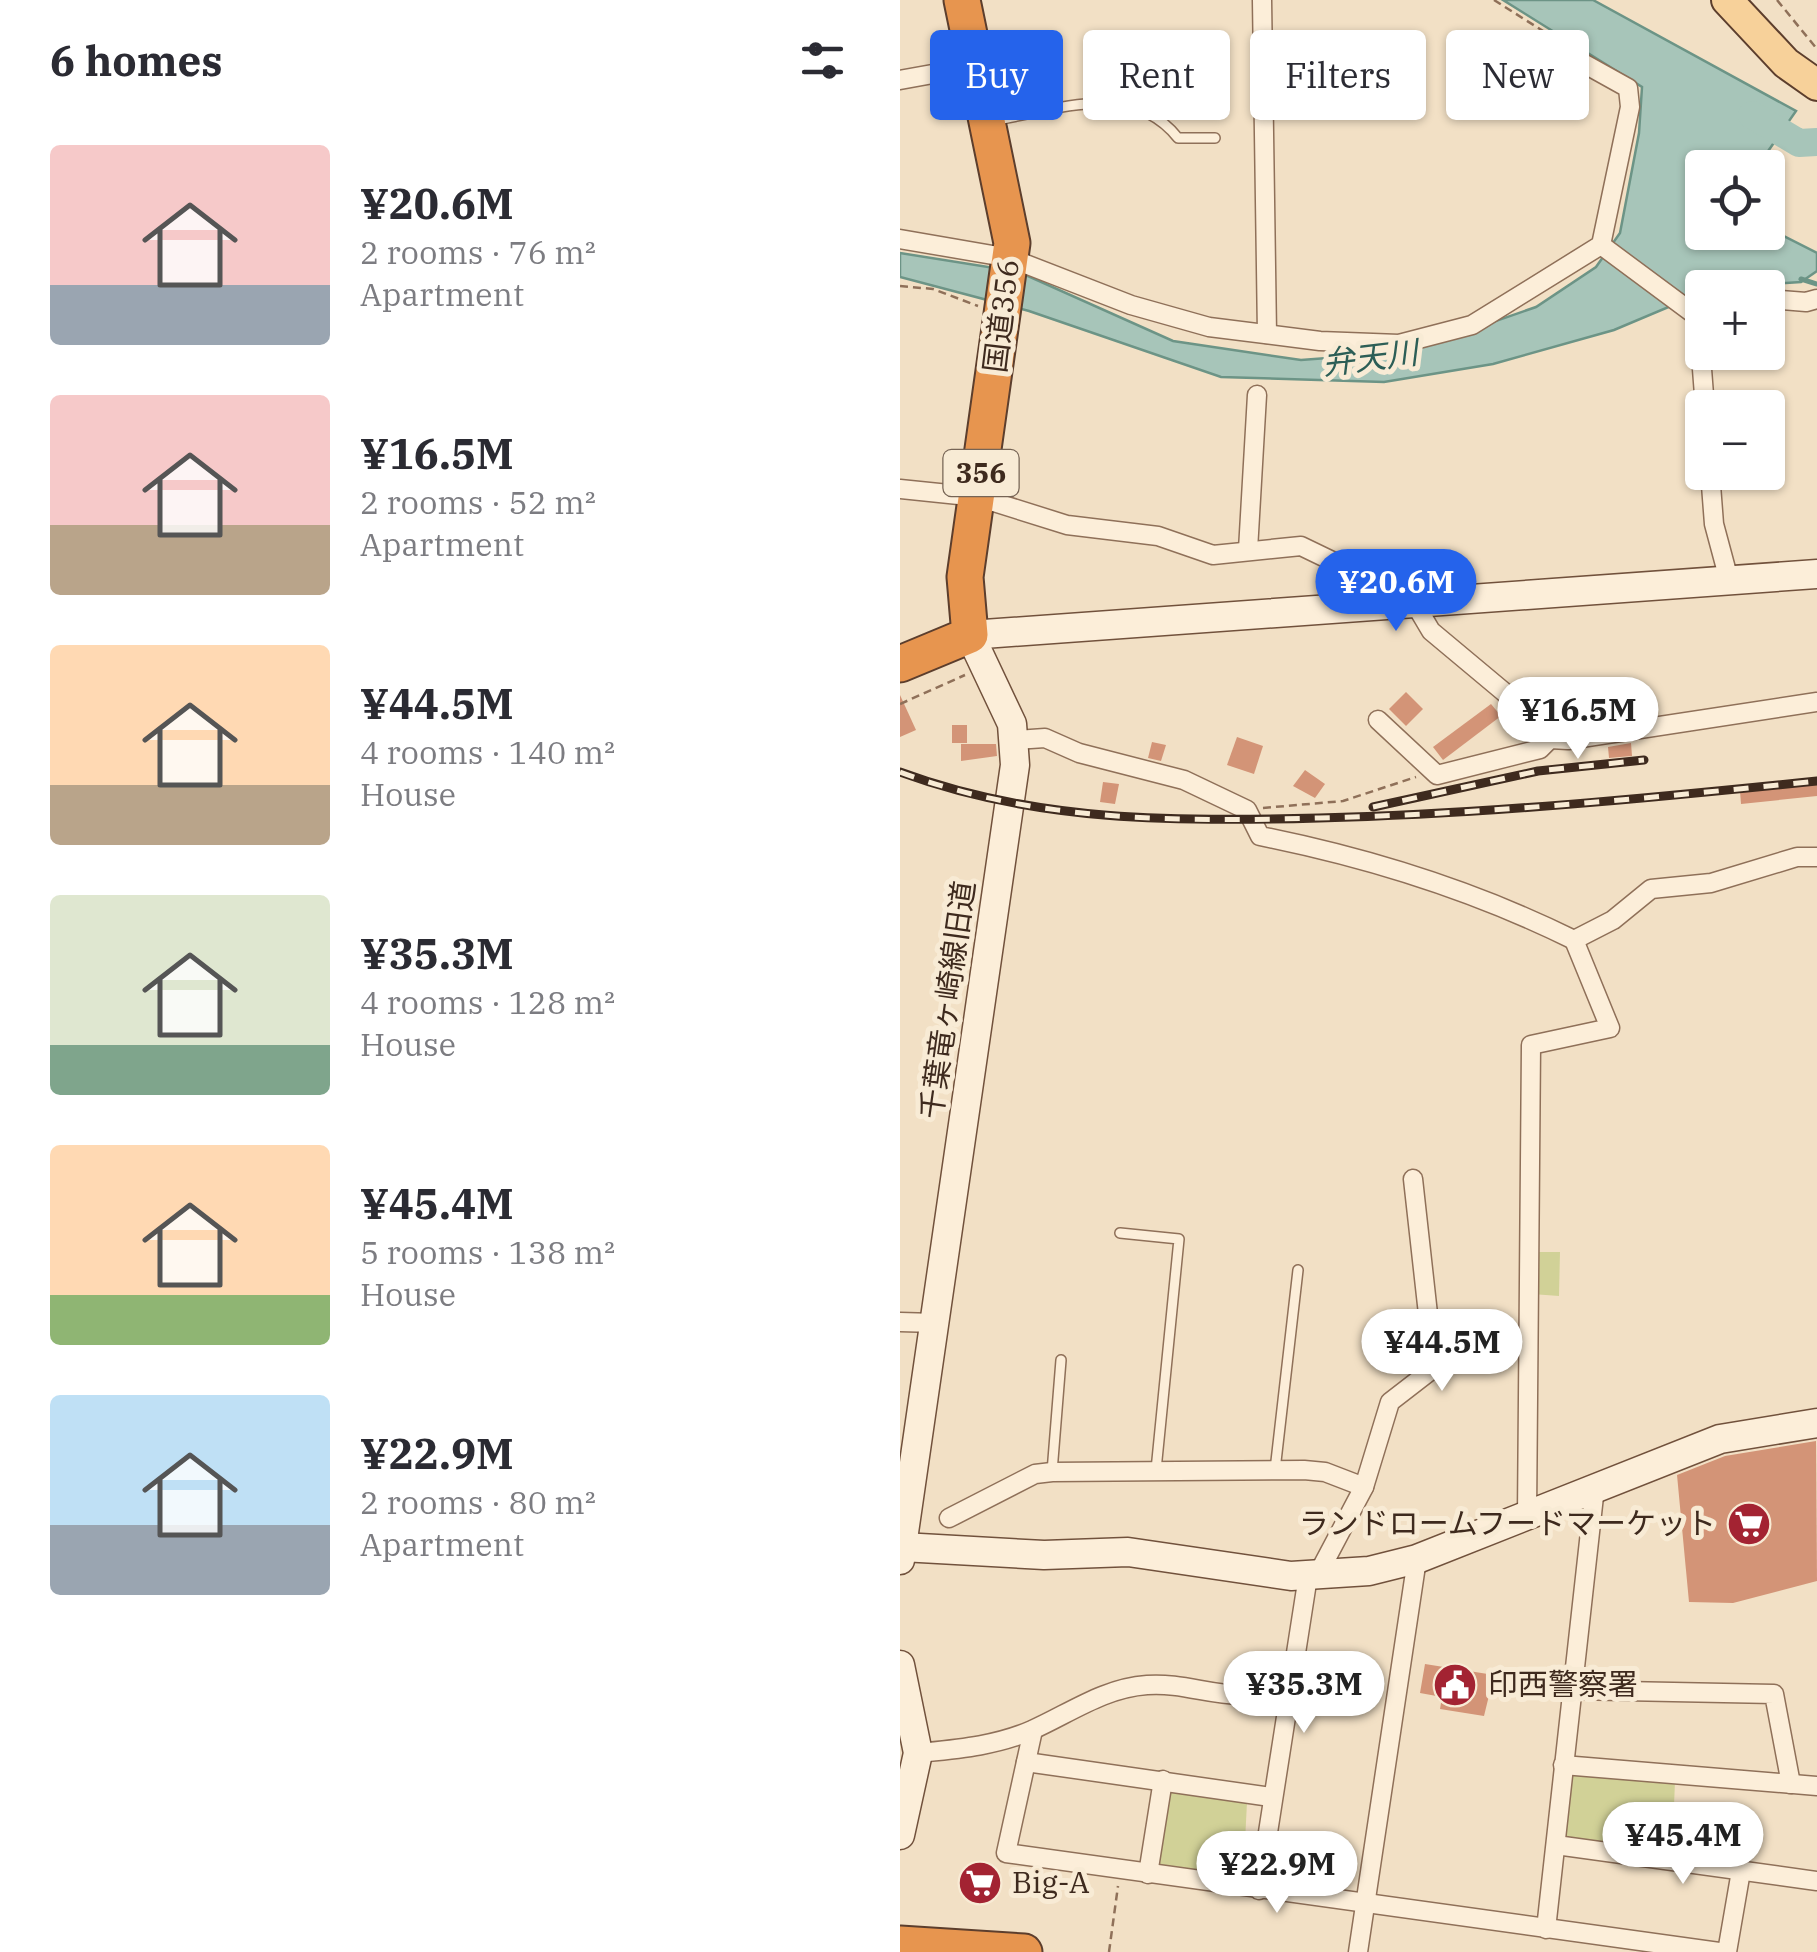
<!DOCTYPE html>
<html lang="en">
<head>
<meta charset="utf-8">
<style>
	:root { --surface:#fff; --page:#f2f2f3; --text:#2b2b33; --muted:#7c7c81; --accent:#2563eb }
	body { margin:0; font-family:"IBM Plex Serif","Noto Sans JP",serif; background:var(--page); color:var(--text); height:100vh; display:flex; flex-direction:column; font-size:38px; white-space:nowrap }
	* { box-sizing:border-box; margin:0 }
	p { font-size:32px; color:var(--muted) }
	.icon { flex:none; width:55px; height:55px; fill:none; stroke:currentColor; stroke-width:2; stroke-linecap:round; stroke-linejoin:round }
	.map { position:relative; flex:1; overflow:hidden }
	.details { display:flex; flex-direction:column; background:var(--surface); width:900px }
	.details>* { flex:none }
	.guide { position:absolute; left:30px; top:30px; width:735px; height:90px; display:flex; gap:20px }
	.buttons { position:absolute; left:785px; top:150px; display:grid; gap:20px }
	.buttons a { display:grid; place-items:center; width:100px; height:100px; border-radius:10px; background:var(--surface); box-shadow:0 2px 8px #0004; font-size:50px }
	.price { position:absolute; translate:-50% -85px; padding:0 22px; border-radius:35px; background:#fff; color:#222; font-size:32px; line-height:65px; filter:drop-shadow(0 2px 5px #0008) }
	.price::after { content:''; position:absolute; left:50%; top:60px; width:30px; height:22px; margin-left:-15px; background:inherit; clip-path:polygon(0 0,100% 0,50% 100%) }
	.price.on { background:var(--accent); color:#fff }
	ul { padding:0; list-style:none }
	li { display:flex; align-items:center; gap:30px; height:250px; padding:0 50px }
	li span { display:grid; place-items:center; flex:none; width:280px; height:200px; border-radius:10px; color:#555 }
	li>.icon { margin-inline-start:auto }
	span .icon { width:120px; height:120px; fill:#fffc; stroke-width:1 }
	li b { font-size:42px }
	h2 { display:flex; justify-content:space-between; align-items:center; height:120px; padding:0 50px; font-size:42px }
	.tag { padding:0 35px; border-radius:10px; background:var(--surface); box-shadow:0 2px 8px #0004; font-size:35px; line-height:90px }
	.tag.on { background:var(--accent); color:#fff }
	main { display:flex; flex:1; min-height:0 }
	.map>svg:first-child { display:block }
	.green { fill:#d1d197 }
	.water { fill:#a7c5b9; stroke:#6c9486; stroke-width:2.5 }
	.lines { fill:none; stroke-linecap:round; stroke-linejoin:round }
	.stream { stroke:#6c9486; stroke-width:5 }
	.river { stroke:#a7c5b9; stroke-width:28 }
	.building { fill:#d39477 }
	.lane-casing { stroke:#8f7059; stroke-width:12 }
	.street-casing { stroke:#8f7059; stroke-width:21 }
	.secondary-casing { stroke:#71513c; stroke-width:31 }
	.primary-casing { stroke:#5c3e2d; stroke-width:34 }
	.highway-casing { stroke:#5c3e2d; stroke-width:39 }
	.path { stroke:#8f7059; stroke-width:2.5; stroke-dasharray:8 5; stroke-linecap:butt }
	.lane { stroke:#fceed9; stroke-width:9 }
	.street { stroke:#fceed9; stroke-width:18 }
	.secondary { stroke:#fceed9; stroke-width:28 }
	.primary { stroke:#f7d19a; stroke-width:30 }
	.highway { stroke:#e7954f; stroke-width:35 }
	.rail-casing { stroke:#3e2a1e; stroke-width:9 }
	.rail { stroke:#f8ebd5; stroke-width:5; stroke-dasharray:15; stroke-linecap:butt }
	.labels { text-anchor:middle; stroke-width:10; stroke-linejoin:round; paint-order:stroke }
	.shield { fill:#f8ebd5; stroke:#766455; stroke-width:2.5 }
	.shield-label { font-size:28px; font-weight:bold; fill:#3e2a1e }
	.street-label { font-size:30px; fill:#3e2a1e; stroke:#f8ebd5 }
	.poi-label { font-size:30px; fill:#3e2a1e; stroke:#f8ebd5; text-anchor:start }
	.water-label { font-size:32px; font-style:italic; fill:#2c5e56; stroke:#f8ebd5 }
</style>
</head>
<body>
<main>
<section class="details">
<h2>6 homes<svg class="icon" aria-label="filters" viewBox="0 0 24 24"><path d="M4 7h16M4 17h16"/><circle cx="9" cy="7" r="2"/><circle cx="15" cy="17" r="2"/></svg></h2>
<ul>
<li><span style="background:linear-gradient(#f6c9c9 70%,#9aa5b1 0)"><svg class="icon" aria-label="home" viewBox="0 0 24 24"><path d="M3 11l9-7 9 7M6 9v11h12V9"/></svg></span><div><b>¥20.6M</b><p>2 rooms · 76 m²</p><p>Apartment</p></div></li>
<li><span style="background:linear-gradient(#f6c9c9 65%,#b9a48a 0)"><svg class="icon" aria-label="home" viewBox="0 0 24 24"><path d="M3 11l9-7 9 7M6 9v11h12V9"/></svg></span><div><b>¥16.5M</b><p>2 rooms · 52 m²</p><p>Apartment</p></div></li>
<li><span style="background:linear-gradient(#ffd9b3 70%,#b9a48a 0)"><svg class="icon" aria-label="home" viewBox="0 0 24 24"><path d="M3 11l9-7 9 7M6 9v11h12V9"/></svg></span><div><b>¥44.5M</b><p>4 rooms · 140 m²</p><p>House</p></div></li>
<li><span style="background:linear-gradient(#dfe7d0 75%,#7fa58c 0)"><svg class="icon" aria-label="home" viewBox="0 0 24 24"><path d="M3 11l9-7 9 7M6 9v11h12V9"/></svg></span><div><b>¥35.3M</b><p>4 rooms · 128 m²</p><p>House</p></div></li>
<li><span style="background:linear-gradient(#ffd9b3 75%,#8fb573 0)"><svg class="icon" aria-label="home" viewBox="0 0 24 24"><path d="M3 11l9-7 9 7M6 9v11h12V9"/></svg></span><div><b>¥45.4M</b><p>5 rooms · 138 m²</p><p>House</p></div></li>
<li><span style="background:linear-gradient(#bfe0f5 65%,#9aa5b1 0)"><svg class="icon" aria-label="home" viewBox="0 0 24 24"><path d="M3 11l9-7 9 7M6 9v11h12V9"/></svg></span><div><b>¥22.9M</b><p>2 rooms · 80 m²</p><p>Apartment</p></div></li>
</ul>
</section>
<div class="map">
<svg width="917" height="1952" viewBox="0 0 917 1952">
	<rect width="100%" height="100%" fill="#f2e0c5"/>
	<g class="green">
		<polygon points="632,1252 660,1252 659,1296 632,1294"/>
		<polygon points="667,1772 775,1781 772,1856 658,1841"/>
		<polygon points="268,1790 347,1802 343,1882 254,1870"/>
	</g>
	<polygon class="water" points="603,0 693,0 896,111 857,167 802,168 802,232 868,232 868,228 917,253 917,271 901,282 802,288 802,293 714,330 593,364 484,382 321,377 129,311 0,277 0,253 119,272 273,341 401,360 507,352 636,307 696,267 720,233 739,133 742,87"/>
	<g class="lines">
		<polyline class="stream" points="901,279 917,284"/>
		<polyline class="river" points="852,115 899,143 917,142"/>
	</g>
	<g class="building">
		<polygon points="506,692 523,709 506,726 489,709"/>
		<polygon points="0,695 16,730 0,737"/>
		<polygon points="591,704 601,716 543,760 533,747"/>
		<rect x="52" y="725" width="15" height="18"/>
		<polygon points="337,737 363,746 354,774 327,765"/>
		<polygon points="252,742 266,745 261,761 248,758"/>
		<polygon points="731,743 732,756 709,758 708,747"/>
		<polygon points="61,744 96,744 97,756 61,761"/>
		<polygon points="405,770 425,784 415,798 393,786"/>
		<polygon points="203,782 219,784 215,804 200,802"/>
		<polygon points="917,784 917,796 841,804 840,791"/>
		<polygon points="916,1441 917,1581 833,1603 789,1602 777,1475 825,1456"/>
		<polygon points="525,1664 594,1675 584,1716 540,1709 542,1697 520,1693"/>
	</g>
	<g class="lines">
		<g class="lane-casing">
			<g id="lane">
				<path d="M96 120C157 110 232 80 278 138H315"/>
				<polyline points="220,1233 279,1239 256,1470"/>
				<polyline points="375,1470 398,1270"/>
				<polyline points="152,1472 161,1360"/>
			</g>
		</g>
		<g class="street-casing">
			<g id="street">
				<polyline points="362,0 367,334"/>
				<polyline points="363,69 470,73"/>
				<polyline points="0,80 77,66"/>
				<polyline points="0,239 110,258 231,305 309,327 420,341 499,344 572,325 701,245 730,107 728,88 683,63"/>
				<polyline points="701,245 798,317"/>
				<polyline points="868,299 906,302 917,299"/>
				<polyline points="798,317 805,408"/>
				<polyline points="810,472 814,524 829,580"/>
				<polyline points="0,489 78,497 167,525 258,536 313,555 401,546 488,588 498,605"/>
				<polyline points="348,550 357,395"/>
				<polyline points="515,604 531,631 604,692 650,739 668,740 917,702"/>
				<polyline points="478,720 537,775 640,749 650,739"/>
				<path d="M115 740 145 738 179 753 284 780 347 810 360 836C470 858 573 890 674 940L713 920 751 889 811 883 897 857H917"/>
				<polyline points="0,1322 35,1323"/>
				<polyline points="627,1516 631,1045 710,1028 674,940"/>
				<polyline points="49,1518 135,1474 152,1472 404,1470 425,1472 464,1487"/>
				<polyline points="417,1576 464,1487 490,1402 534,1368 513,1179"/>
				<polyline points="672,1690 874,1694 891,1784"/>
				<polyline points="133,1730 106,1853 819,1952"/>
				<path d="M18 1753C57 1749 96 1746 132 1730 170 1713 204 1688 247 1685 299 1681 343 1714 389 1677"/>
				<polyline points="126,1762 371,1797"/>
				<polyline points="663,1765 917,1786"/>
				<polyline points="656,1845 917,1881"/>
				<polyline points="248,1874 263,1780"/>
				<polyline points="359,1890 408,1576"/>
				<polyline points="646,1929 695,1487"/>
				<polyline points="458,1952 517,1559"/>
				<polyline points="827,1952 841,1871"/>
			</g>
		</g>
		<g class="secondary-casing">
			<g id="secondary">
				<polyline points="2,1547 144,1555 228,1552 391,1576 469,1571 517,1559 820,1439 917,1423"/>
				<polyline points="0,1560 115,765 112,724 70,635 917,574"/>
				<polyline points="0,1665 18,1753 0,1835"/>
			</g>
		</g>
		<g class="primary-casing">
			<polyline id="primary" points="827,0 886,63 917,85"/>
		</g>
		<g class="highway-casing">
			<g id="highway">
				<polyline points="0,664 70,635 65,577 112,243 62,0"/>
				<polyline points="0,1944 124,1952"/>
			</g>
		</g>
		<g class="path">
			<polyline points="594,0 673,50"/>
			<polyline points="877,0 917,49"/>
			<polyline points="0,286 33,289 78,306"/>
			<polyline points="0,704 65,675"/>
			<polyline points="363,808 443,801 516,777"/>
			<polyline points="209,1952 218,1886"/>
		</g>
		<use href="#lane" class="lane"/>
		<use href="#street" class="street"/>
		<use href="#secondary" class="secondary"/>
		<use href="#primary" class="primary"/>
		<use href="#highway" class="highway"/>
		<g class="rail-casing">
			<g id="rail">
				<path d="M0 772C135 822 277 822 419 818 586 814 751 798 917 781"/>
				<polyline points="473,807 638,771 744,760"/>
			</g>
		</g>
		<use href="#rail" class="rail"/>
	</g>
	<defs>
		<g id="supermarket-disc" transform="scale(2.25)"><circle r="9.5" fill="#a32332" stroke="#f8ebd5"/><path d="M-6-5.5h2.5l.6 2H6L4.5 2H-2.5L-4.4-4H-6ZM-1.5 3.2a1.3 1.3 0 1 0 .1 0ZM3 3.2a1.3 1.3 0 1 0 .1 0Z" fill="#fff"/></g>
		<g id="civic-disc" transform="scale(2.25)"><circle r="9.5" fill="#a32332" stroke="#f8ebd5"/><path d="M-.6-6.5H3V-4.5H.6V-3L4-1V1h2V6H-6V1h2V-1L-.6-3ZM-1.2 2.5V6h2.4V2.5Z" fill="#fff"/></g>
	</defs>
	<g fill-rule="evenodd">
		<use href="#supermarket-disc" x="849" y="1524"/>
		<use href="#civic-disc" x="555" y="1685"/>
		<use href="#supermarket-disc" x="80" y="1883"/>
	</g>
	<g class="labels">
		<rect class="shield" x="43.5" y="450" width="75" height="46" rx="8"/>
		<g class="shield-label">
			<text x="81" y="483">356</text>
		</g>
		<g class="street-label">
			<text transform="translate(102 316) rotate(-83)" y="10">国道356</text>
			<text transform="translate(48 1000) rotate(-82)" y="10">千葉竜ヶ崎線旧道</text>
		</g>
		<g class="poi-label">
			<text x="816" y="1534" text-anchor="end">ランドロームフードマーケット</text>
			<text x="588" y="1695">印西警察署</text>
			<text x="112" y="1893">Big-A</text>
		</g>
		<g class="water-label">
			<text transform="translate(470 358) rotate(-7)" y="11">弁天川</text>
		</g>
	</g>
</svg>
<div class="buttons">
<a><svg class="icon" aria-label="locate" viewBox="0 0 24 24"><circle cx="12" cy="12" r="6"/><path d="M12 2v4M12 18v4M2 12h4M18 12h4"/></svg></a>
<a>+</a>
<a>−</a>
</div>
<b class="price on" style="left:496px;top:634px">¥20.6M</b>
<b class="price" style="left:678px;top:762px">¥16.5M</b>
<b class="price" style="left:542px;top:1394px">¥44.5M</b>
<b class="price" style="left:404px;top:1736px">¥35.3M</b>
<b class="price" style="left:783px;top:1887px">¥45.4M</b>
<b class="price" style="left:377px;top:1916px">¥22.9M</b>
<div class="guide">
<a class="tag on">Buy</a>
<a class="tag">Rent</a>
<a class="tag">Filters</a>
<a class="tag">New</a>
</div>
</div>
</main>
</body>
</html>
